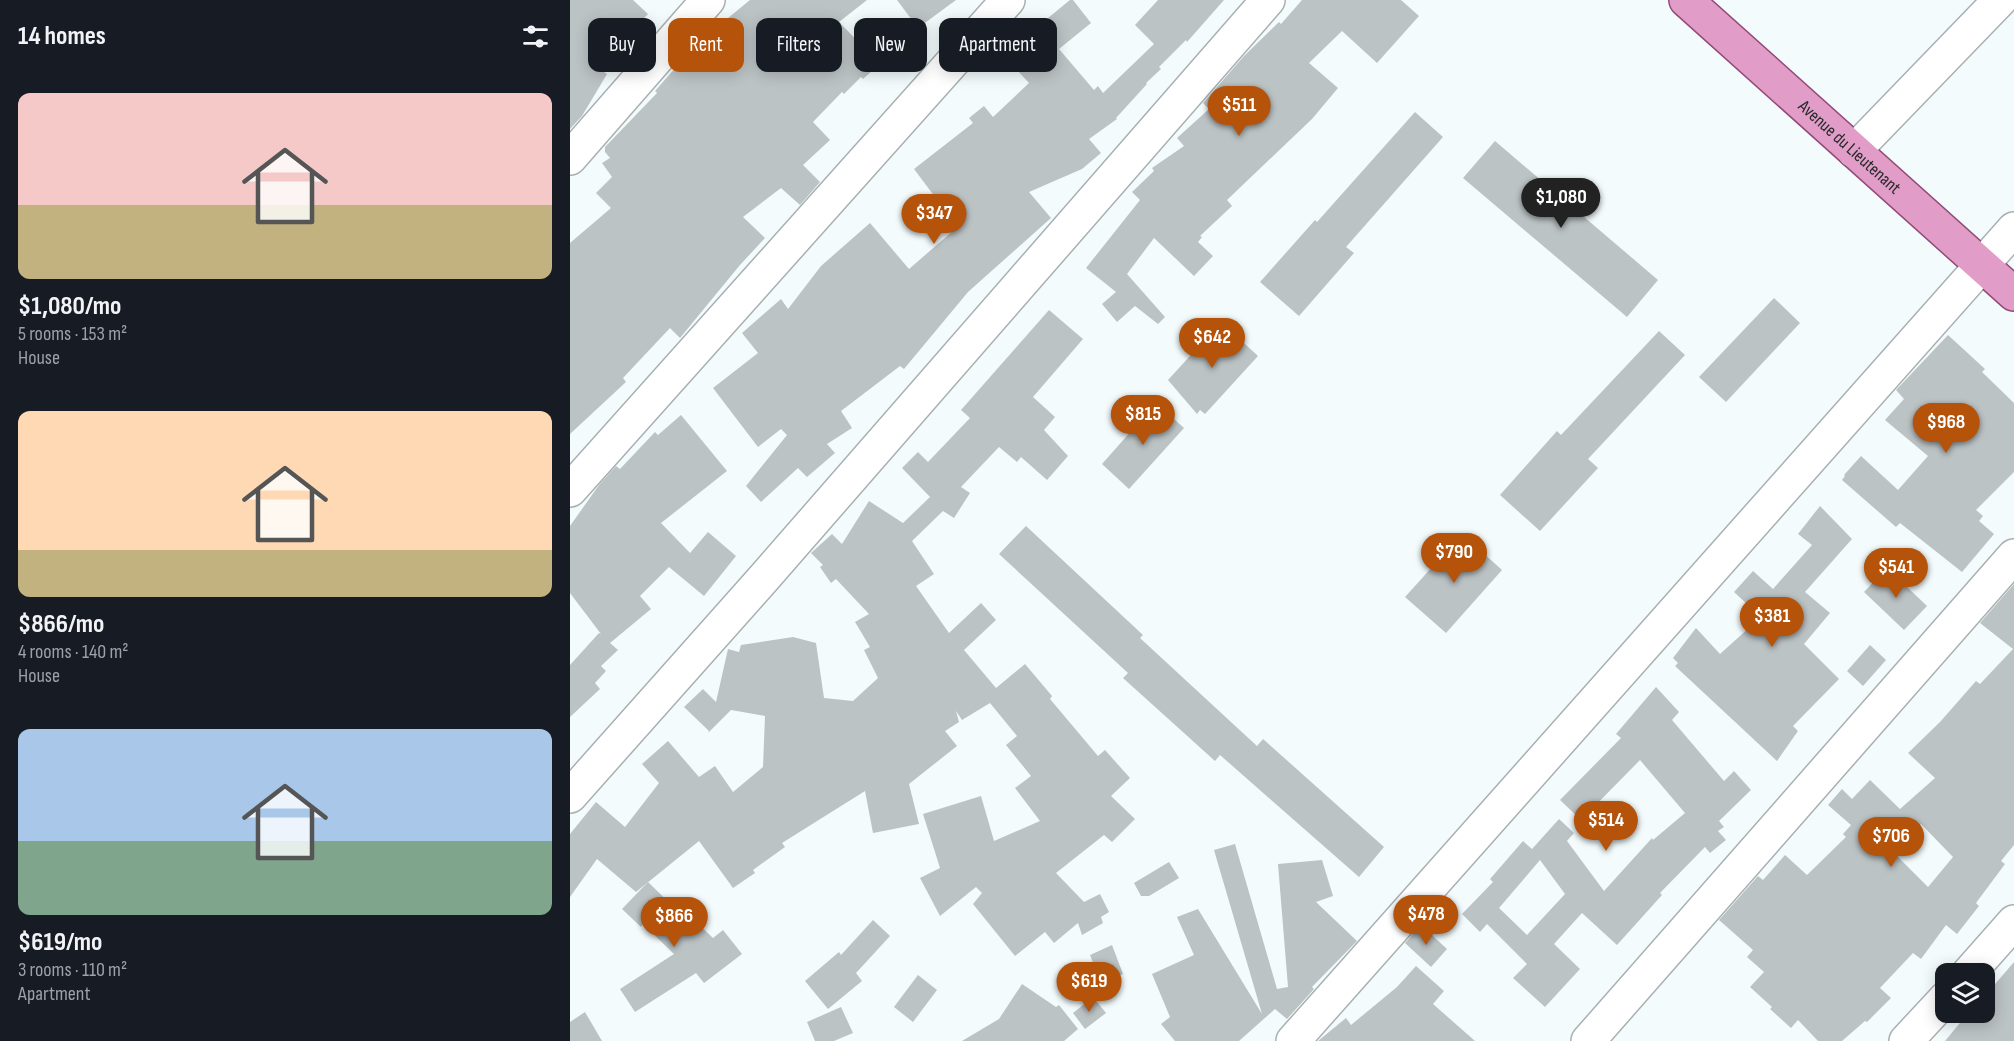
<!DOCTYPE html>
<html lang="en">
<head>
<meta charset="utf-8">
<style>
	:root { --surface:#171b24; --page:#20242c; --text:#f1f3f6; --muted:#9ea1a6; --accent:#b45309 }
	body { margin:0; font-family:"Sofia Sans Condensed",sans-serif; background:var(--page); color:var(--text); height:100vh; display:flex; flex-direction:column; font-size:22px; white-space:nowrap }
	* { box-sizing:border-box; margin:0 }
	p { font-size:20px; color:var(--muted) }
	.icon { flex:none; width:33px; height:33px; fill:none; stroke:currentColor; stroke-width:2; stroke-linecap:round; stroke-linejoin:round }
	.map { position:relative; flex:1; overflow:hidden }
	.drawer { display:flex; flex-direction:column; background:var(--surface); width:570px }
	.drawer>* { flex:none }
	.guide { position:absolute; left:18px; top:18px; width:570px; height:54px; display:flex; gap:12px }
	.buttons { position:absolute; left:1365px; top:963px; display:grid; gap:12px }
	.buttons a { display:grid; place-items:center; width:60px; height:60px; border-radius:12px; background:var(--surface); box-shadow:0 3px 15px #0003; font-size:30px }
	.price { position:absolute; translate:-50% -51px; padding:0 14px; border-radius:21px; background:var(--accent); color:#fff; font-size:20px; line-height:39px; filter:drop-shadow(0 2px 3px #0008) }
	.price::after { content:''; position:absolute; left:50%; top:36px; width:18px; height:14px; margin-left:-9px; background:inherit; clip-path:polygon(0 0,100% 0,50% 100%) }
	.price.active { background:#222; color:#fff }
	ul { padding:0; list-style:none }
	li { display:grid; align-content:center; gap:12px; height:318px; padding:0 18px }
	li span { display:grid; place-items:center; height:186px; border-radius:12px; color:#555 }
	li>.icon { margin-inline-start:auto }
	span .icon { width:108px; height:108px; fill:#fffc; stroke-width:1 }
	li b { font-size:26px }
	h2 { display:flex; justify-content:space-between; align-items:center; height:72px; padding:0 18px; font-size:26px }
	.chip { padding:0 21px; border-radius:12px; background:var(--surface); box-shadow:0 3px 15px #0003; font-size:21px; line-height:54px }
	.chip.active { background:var(--accent); color:#fff }
	main { display:flex; flex:1; min-height:0 }
	.map>svg:first-child { display:block }
	.building { fill:#bcc3c5; fill-rule:evenodd }
	.lines { fill:none; stroke-linecap:round; stroke-linejoin:round }
	.minor-casing { stroke:#a9b0b2; stroke-width:36 }
	.major-casing { stroke:#934a78; stroke-width:36 }
	.minor { stroke:#fff; stroke-width:33 }
	.major { stroke:#e19dc7; stroke-width:33 }
	.labels { text-anchor:middle; stroke-width:4.5; stroke-linejoin:round; paint-order:stroke }
	.street-label { font-size:18px; fill:#282a2b; stroke:#f3fbfd }
</style>
</head>
<body>
<main>
<section class="drawer">
<h2>14 homes<svg class="icon" aria-label="filters" viewBox="0 0 24 24"><path d="M4 7h16M4 17h16"/><circle cx="9" cy="7" r="2"/><circle cx="15" cy="17" r="2"/></svg></h2>
<ul>
<li><span style="background:linear-gradient(#f6c9c9 60%,#c2b280 0)"><svg class="icon" aria-label="home" viewBox="0 0 24 24"><path d="M3 11l9-7 9 7M6 9v11h12V9"/></svg></span><div><b>$1,080/mo</b><p>5 rooms · 153 m²</p><p>House</p></div></li>
<li><span style="background:linear-gradient(#ffd9b3 75%,#c2b280 0)"><svg class="icon" aria-label="home" viewBox="0 0 24 24"><path d="M3 11l9-7 9 7M6 9v11h12V9"/></svg></span><div><b>$866/mo</b><p>4 rooms · 140 m²</p><p>House</p></div></li>
<li><span style="background:linear-gradient(#a9c7e8 60%,#7fa58c 0)"><svg class="icon" aria-label="home" viewBox="0 0 24 24"><path d="M3 11l9-7 9 7M6 9v11h12V9"/></svg></span><div><b>$619/mo</b><p>3 rooms · 110 m²</p><p>Apartment</p></div></li>
</ul>
</section>
<div class="map">
<svg width="1444" height="1041" viewBox="0 0 1444 1041">
	<rect width="100%" height="100%" fill="#f3fbfd"/>
	<g class="building">
		<polygon points="0,0 63,0 78,14 27,67 37,74 12,116 0,129"/>
		<polygon points="180,0 297,0 269,22 310,64 293,79 291,77 274,94 272,92 243,122 260,140 233,165 250,182 230,205 211,188 173,217 195,238 170,265 110,338 100,328 53,378 56,382 0,434 0,243 41,208 26,193 42,177 32,163 40,158 35,152 35,147 87,93 85,91 128,42 127,41 135,32 146,25 147,27"/>
		<polygon points="327,0 386,0 348,28"/>
		<polygon points="500,0 503,0 521,23 489,49 524,90 528,86 533,93 584,44 565,25 588,0 654,0 617,42 616,40 589,67 591,69 576,83 577,84 546,118 547,119 519,139 531,153 512,169 459,192 481,218 398,292 334,369 330,366 271,411 282,428 257,444 265,453 237,477 228,468 191,502 176,486 217,435 211,429 188,447 143,388 188,353 172,333 211,299 218,309 251,266 300,223 339,269 384,230 361,200 365,197 344,169 403,123 399,118 414,106 423,117 459,83 430,52 447,36 451,40"/>
		<polygon points="732,0 831,0 849,16 807,63 772,31 739,63 768,88 742,119 657,200 662,206 630,236 632,237 628,242 643,256 624,276 584,238 557,274 595,317 588,324 565,306 547,322 532,304 546,292 516,268 570,200 562,192 584,171 582,168 614,146 607,138 639,109 633,103 674,56 709,22 711,24"/>
		<polygon points="845,112 873,137 776,247 784,253 729,316 690,282 745,220 747,222"/>
		<polygon points="925,141 1088,280 1057,317 893,178"/>
		<polygon points="1204,298 1230,323 1156,402 1129,377"/>
		<polygon points="479,310 513,339 463,397 485,417 474,430 498,456 477,480 451,457 447,462 429,447 391,487 400,493 384,518 373,511 342,541 364,574 346,586 379,633 411,603 426,620 394,650 426,688 455,664 482,696 480,699 528,756 535,750 560,778 541,796 565,819 542,842 534,835 486,873 514,902 530,894 539,912 531,917 533,923 512,935 508,923 484,943 475,932 445,956 403,904 412,893 406,887 370,916 350,878 370,868 353,814 411,796 424,841 470,821 445,788 461,776 436,745 447,736 420,703 392,720 386,711 389,722 375,731 387,746 339,784 349,824 303,833 295,791 212,843 215,847 183,870 185,873 163,888 129,841 66,892 27,859 0,897 0,834 26,802 55,827 89,783 72,764 98,741 129,777 145,766 163,792 193,767 195,716 161,710 138,733 139,731 114,707 133,689 146,702 158,649 169,652 171,645 223,637 246,643 254,698 283,701 308,678 294,650 300,647 285,622 299,614 266,579 261,583 250,567 253,565 241,553 262,534 272,544 299,501 333,523 360,497 332,468 348,452 358,462 400,418 391,410"/>
		<polygon points="651,322 688,356 635,414 630,410 627,414 598,380"/>
		<polygon points="1089,331 1115,355 1018,459 1028,468 970,531 930,495 987,431 991,435"/>
		<polygon points="1378,335 1415,369 1412,372 1444,403 1444,472 1406,510 1413,516 1409,521 1424,534 1392,572 1330,523 1326,527 1272,480 1275,476 1274,475 1291,456 1328,490 1358,456 1315,420 1334,399 1326,390"/>
		<polygon points="586,403 614,428 559,489 532,464"/>
		<polygon points="111,415 157,471 91,523 120,553 138,532 166,556 134,596 99,567 70,596 81,609 40,643 48,650 31,666 36,671 25,683 30,689 0,717 0,665 29,633 31,634 0,593 0,526 29,485 46,466 50,469 85,432 88,435"/>
		<polygon points="1250,506 1282,539 1235,592 1260,613 1234,644 1269,679 1223,726 1228,731 1207,761 1105,666 1108,663 1103,658 1126,628 1150,654 1191,617 1164,592 1183,571 1203,589 1242,545 1228,534"/>
		<polygon points="456,526 573,635 570,638 687,746 693,739 814,847 789,877 650,755 645,761 553,678 558,673 429,554"/>
		<polygon points="892,534 932,570 876,633 835,597"/>
		<polygon points="1317,568 1357,606 1334,630 1294,592"/>
		<path d="M1444 584V845L1431 861 1435 864 1406 903 1409 906 1387 934 1376 925 1351 959 1343 953 1310 988 1321 998 1297 1022 1295 1021 1272 1041H1248L1228 1020 1221 1028 1200 1009 1202 1007 1180 987 1194 972 1177 957 1183 950 1149 920 1188 876 1193 880 1215 855 1237 875 1276 837 1273 834 1281 825 1258 805 1272 789 1282 799 1300 780 1330 809 1365 778 1338 753 1370 722 1406 681 1410 684 1443 649 1410 623ZM1351 824 1383 857 1358 887 1323 852Z"/>
		<polygon points="1300,645 1316,660 1293,686 1277,671"/>
		<path d="M1086 687 1109 712 1102 720 1154 781 1164 771 1181 790 1149 821 1154 827 1148 831 1156 840 1140 853 1135 847 1090 893 1092 895 1047 945 1012 913 984 944 1010 969 975 1007 943 978 957 964 917 924 910 932 892 914 923 882 920 879 953 841 963 850 962 849 989 819 1004 833 997 841 1034 891 1082 838 1083 840 1115 813 1070 760 1011 820 990 800 1051 738 1046 734ZM970 860 995 894 957 935 929 908Z"/>
		<polygon points="665,844 707,989 718,987 708,864 752,860 763,896 746,902 787,941 742,987 744,989 717,1019 705,1009 669,1041 605,1041 591,1024 600,1017 582,974 624,955 607,917 628,909 692,1014 644,850"/>
		<polygon points="599,862 609,878 579,896 571,896 564,883"/>
		<polygon points="78,882 115,918 118,914 143,938 153,930 172,954 134,983 126,973 65,1012 50,989 104,954 73,924 71,927 52,909"/>
		<polygon points="303,920 320,936 286,973 292,981 258,1009 235,981 269,952 271,955"/>
		<polygon points="851,925 877,949 861,967 835,943"/>
		<polygon points="542,945 553,974 531,983 520,955"/>
		<polygon points="1444,962 1444,1041 1375,1041 1399,1012 1414,1012 1414,997"/>
		<polygon points="846,966 874,991 863,1004 905,1041 748,1041 776,1018 781,1025 827,987"/>
		<polygon points="348,975 367,990 343,1022 324,1007"/>
		<polygon points="452,984 486,1007 489,1005 508,1029 494,1041 392,1041 429,1019"/>
		<polygon points="523,997 536,1013 515,1029 503,1013"/>
		<polygon points="271,1007 283,1033 264,1041 245,1041 237,1022"/>
		<polygon points="15,1012 32,1041 0,1041 0,1022"/>
	</g>
	<g class="lines">
		<g class="minor-casing">
			<g id="minor">
				<polyline points="1284,151 1430,0"/>
				<polyline points="0,158 138,0"/>
				<polyline points="0,490 438,0"/>
				<polyline points="0,796 193,579 698,0"/>
				<polyline points="1398,974 1444,922"/>
				<polyline points="723,1041 1444,229"/>
				<polyline points="1018,1041 1444,556"/>
				<polyline points="1336,1041 1376,998"/>
			</g>
		</g>
		<g class="major-casing">
			<g id="major">
				<path id="s1" d="M1116 0 1444 294"/>
			</g>
		</g>
		<use href="#minor" class="minor"/>
		<use href="#major" class="major"/>
	</g>
	<g class="labels">
		<g class="street-label">
			<text dy="6" stroke="none"><textPath href="#s1" startOffset="220">Avenue du Lieutenant</textPath></text>
		</g>
	</g>
</svg>
<div class="buttons">
<a><svg class="icon" aria-label="layers" viewBox="0 0 24 24"><path d="M12 4l9 5-9 5-9-5zM3 14l9 5 9-5"/></svg></a>
</div>
<b class="price" style="left:669px;top:137px">$511</b>
<b class="price active" style="left:991px;top:229px">$1,080</b>
<b class="price" style="left:364px;top:245px">$347</b>
<b class="price" style="left:642px;top:369px">$642</b>
<b class="price" style="left:573px;top:446px">$815</b>
<b class="price" style="left:1376px;top:454px">$968</b>
<b class="price" style="left:884px;top:584px">$790</b>
<b class="price" style="left:1326px;top:599px">$541</b>
<b class="price" style="left:1202px;top:648px">$381</b>
<b class="price" style="left:1036px;top:852px">$514</b>
<b class="price" style="left:1321px;top:868px">$706</b>
<b class="price" style="left:856px;top:946px">$478</b>
<b class="price" style="left:104px;top:948px">$866</b>
<b class="price" style="left:519px;top:1013px">$619</b>
<div class="guide">
<a class="chip">Buy</a>
<a class="chip active">Rent</a>
<a class="chip">Filters</a>
<a class="chip">New</a>
<a class="chip">Apartment</a>
</div>
</div>
</main>
</body>
</html>
